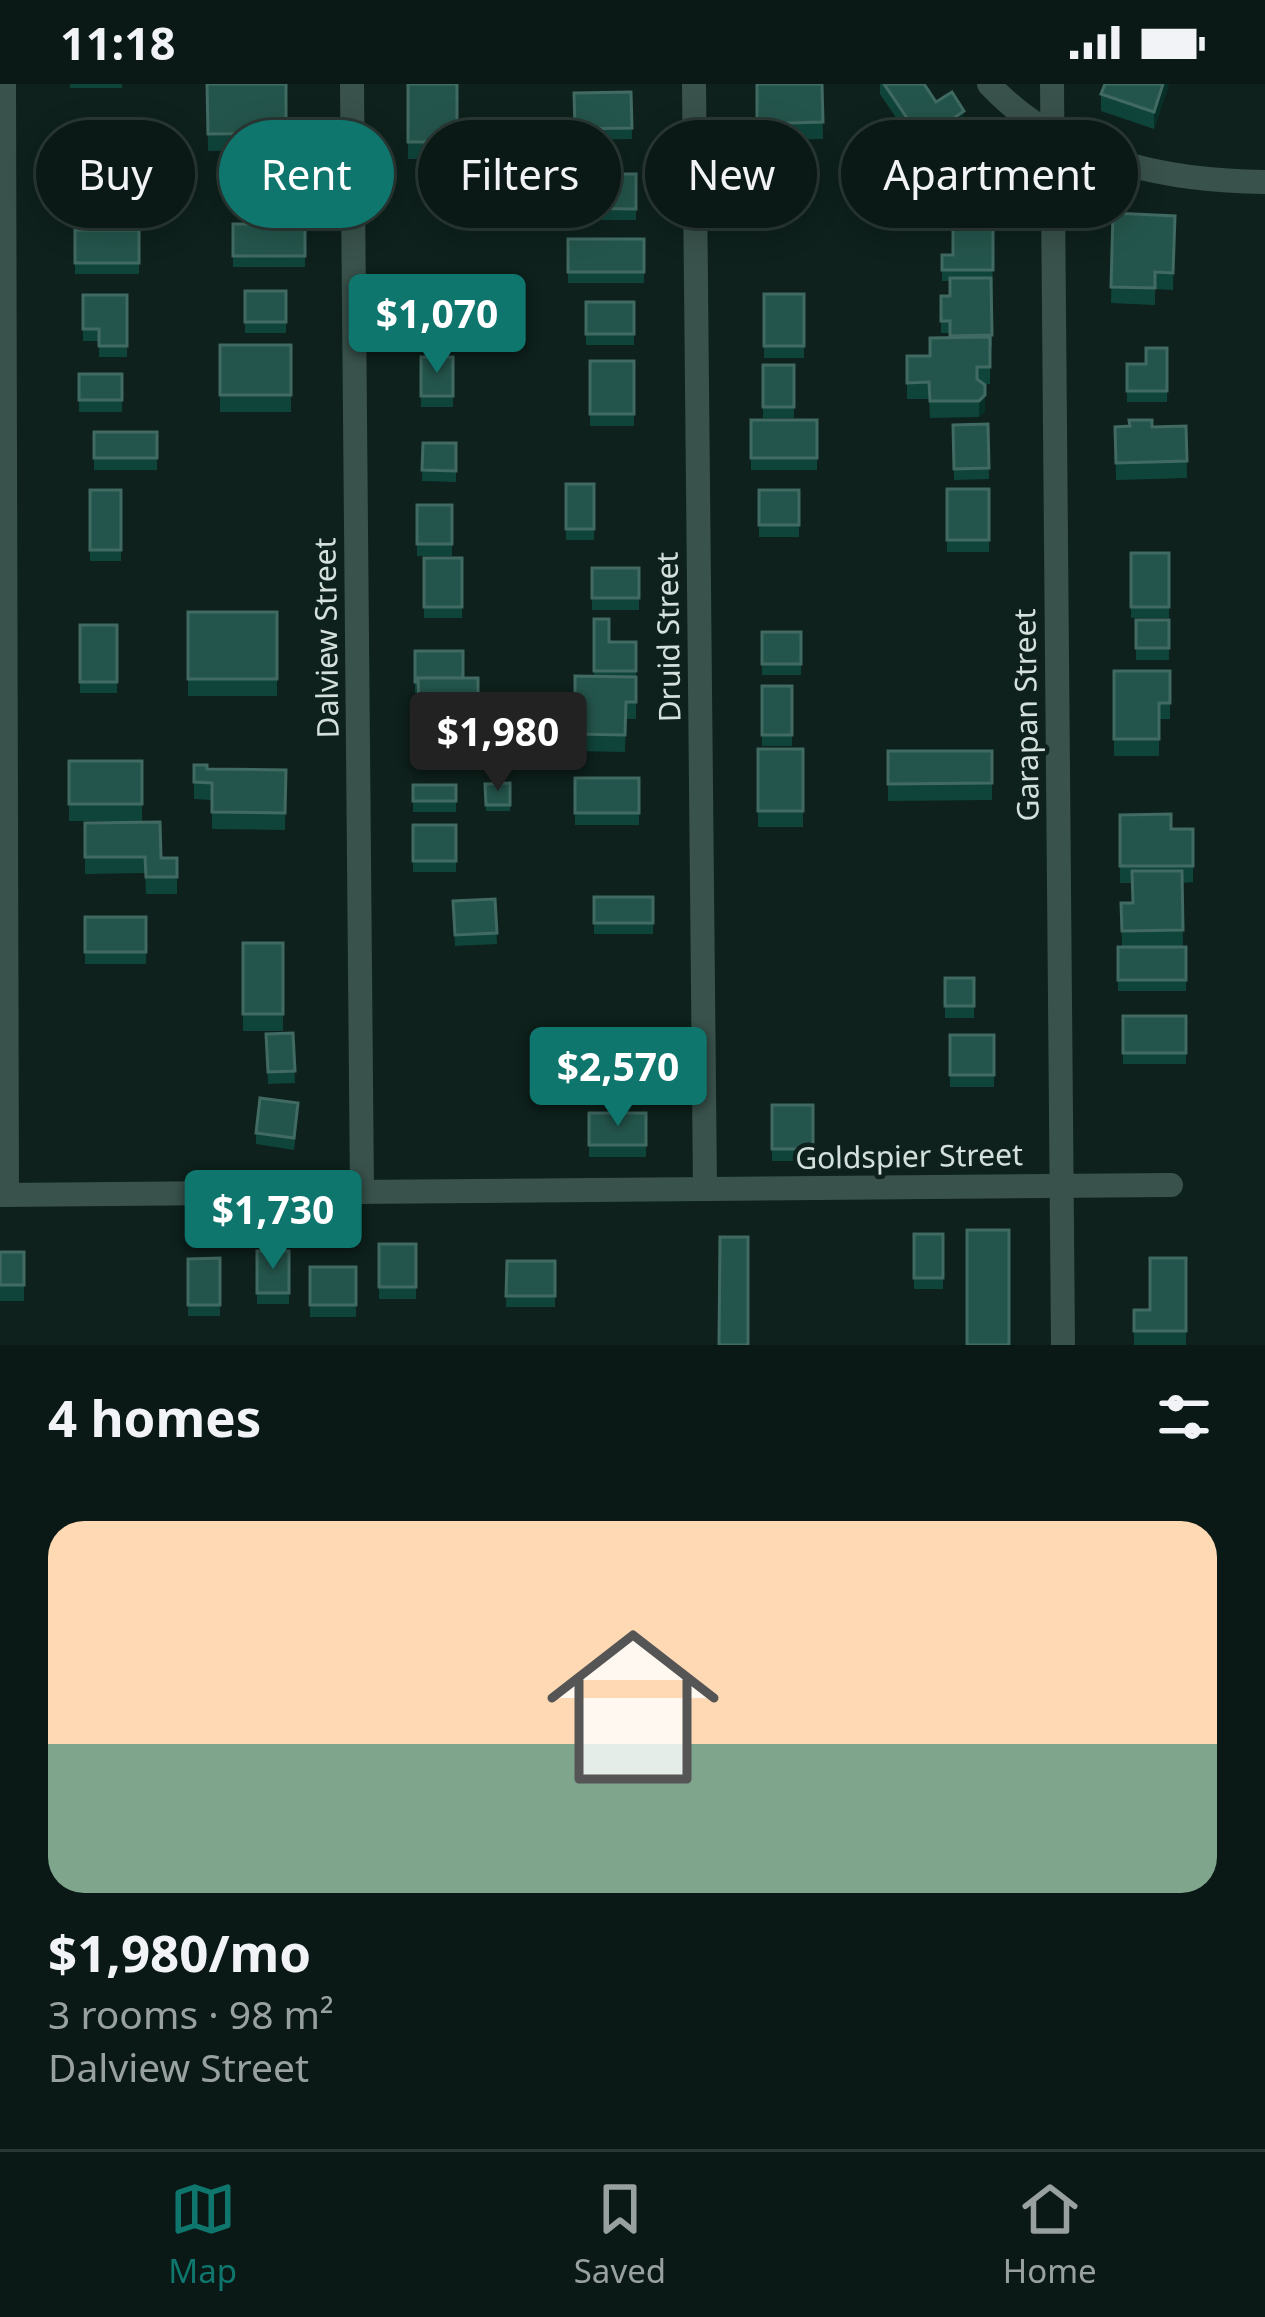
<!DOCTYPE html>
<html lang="en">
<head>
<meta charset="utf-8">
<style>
	:root { --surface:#0a1915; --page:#182622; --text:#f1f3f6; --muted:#99a0a0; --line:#2a3834; --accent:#0f766e }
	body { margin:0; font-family:"Noto Sans",sans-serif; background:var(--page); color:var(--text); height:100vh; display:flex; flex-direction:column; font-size:45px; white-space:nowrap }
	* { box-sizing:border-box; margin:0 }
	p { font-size:39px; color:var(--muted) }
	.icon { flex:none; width:66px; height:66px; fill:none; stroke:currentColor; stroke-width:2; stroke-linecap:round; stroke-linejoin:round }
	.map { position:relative; height:1261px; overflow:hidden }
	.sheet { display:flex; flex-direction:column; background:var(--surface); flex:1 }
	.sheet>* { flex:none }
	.top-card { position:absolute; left:36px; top:36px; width:1194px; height:108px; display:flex; gap:24px }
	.price { position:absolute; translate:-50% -102px; padding:0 27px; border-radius:12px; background:var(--accent); color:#fff; font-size:39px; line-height:78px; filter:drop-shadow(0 3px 6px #0008) }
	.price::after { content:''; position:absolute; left:50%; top:72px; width:36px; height:27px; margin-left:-18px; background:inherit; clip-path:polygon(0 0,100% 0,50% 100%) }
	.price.active { background:#222; color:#fff }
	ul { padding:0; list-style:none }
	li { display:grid; align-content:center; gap:24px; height:636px; padding:0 48px }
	li span { display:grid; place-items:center; height:372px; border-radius:36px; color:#555 }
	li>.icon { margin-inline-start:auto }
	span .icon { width:216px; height:216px; fill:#fffc; stroke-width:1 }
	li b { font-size:51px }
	h2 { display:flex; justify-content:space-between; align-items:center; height:144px; padding:0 48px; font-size:51px }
	.chip { padding:0 42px; border-radius:54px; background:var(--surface); box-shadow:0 6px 30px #0003,0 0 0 3px var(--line); font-size:42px; line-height:108px }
	.chip.active { background:var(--accent); color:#fff }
	.status { display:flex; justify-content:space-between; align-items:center; height:84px; padding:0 60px; background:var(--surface); direction:ltr }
	.status svg { height:33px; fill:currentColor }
	.tabs { display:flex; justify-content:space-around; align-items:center; height:168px; border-top:3px solid var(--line); background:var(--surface); font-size:33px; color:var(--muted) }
	.tabs a { display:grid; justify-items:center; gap:6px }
	.tabs .active { color:var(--accent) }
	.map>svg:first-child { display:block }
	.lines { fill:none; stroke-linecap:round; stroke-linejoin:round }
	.minor { stroke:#39524b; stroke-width:24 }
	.wall { fill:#0f443a }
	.shaded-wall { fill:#062f27 }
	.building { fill:#24554c; stroke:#406a62; stroke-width:3 }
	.labels { text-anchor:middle; stroke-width:9; stroke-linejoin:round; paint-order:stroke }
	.street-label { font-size:30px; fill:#d4e0dc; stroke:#0e211c }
</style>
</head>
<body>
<div class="status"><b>11:18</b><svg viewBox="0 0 49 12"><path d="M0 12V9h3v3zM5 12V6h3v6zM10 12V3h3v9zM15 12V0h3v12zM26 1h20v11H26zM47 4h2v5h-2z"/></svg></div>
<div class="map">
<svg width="1265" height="1261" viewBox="0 0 1265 1261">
	<rect width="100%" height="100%" fill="#0e211c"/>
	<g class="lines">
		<g class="minor">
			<polyline points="4,0 7,1111"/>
			<polyline points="352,0 362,1108"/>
			<polyline points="694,0 705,1105"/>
			<path d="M989 0C1059 76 1164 97 1265 98"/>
			<polyline points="1052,0 1063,1261"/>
			<polyline points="0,1111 1171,1101"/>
		</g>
	</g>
	<g class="wall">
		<rect x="70" y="0" width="52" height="4"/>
		<polygon points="207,0 286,0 286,66 208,67"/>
		<polygon points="408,0 464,0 457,0 457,75 408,75"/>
		<polygon points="756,0 822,0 823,55 757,56"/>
		<polygon points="880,0 924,0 936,18 964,44 922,72 880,10"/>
		<polygon points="1105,0 1169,0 1154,45 1101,27 1101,10"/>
		<polygon points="631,8 632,55 575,56 574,9"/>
		<rect x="927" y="76" width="57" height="47"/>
		<polygon points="636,90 636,136 559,136 559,101 587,101 594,96"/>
		<polygon points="1113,129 1175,132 1173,206 1155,205 1155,221 1111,219"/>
		<polygon points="993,136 992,263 990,263 990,300 983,300 985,328 979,333 930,334 929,315 907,315 907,272 930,272 950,254 950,249 941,249 941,212 950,212 950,197 942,197 942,171 953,171"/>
		<rect x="233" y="140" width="72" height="43"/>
		<rect x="75" y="146" width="64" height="44"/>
		<rect x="568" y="155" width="76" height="44"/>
		<rect x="245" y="207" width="41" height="42"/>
		<rect x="764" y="210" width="40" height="64"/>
		<polygon points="83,211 127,211 127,273 99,273 99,257 83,257"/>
		<rect x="586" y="218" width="48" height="43"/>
		<rect x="406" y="230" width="51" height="31"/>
		<rect x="220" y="261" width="71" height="67"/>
		<polygon points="1167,264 1167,318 1127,318 1127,280 1146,280"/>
		<rect x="421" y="273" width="32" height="50"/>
		<rect x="590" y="277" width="44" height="65"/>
		<rect x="763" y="281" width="31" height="53"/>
		<rect x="79" y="290" width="43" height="38"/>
		<rect x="751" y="336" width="66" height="50"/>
		<polygon points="988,340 989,395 954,396 953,341"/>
		<polygon points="1186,342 1187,394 1116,396 1115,343"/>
		<rect x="94" y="348" width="63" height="38"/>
		<polygon points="423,359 456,359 456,398 422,397"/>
		<rect x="566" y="400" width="28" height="56"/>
		<rect x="947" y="405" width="42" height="63"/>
		<rect x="90" y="406" width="31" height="71"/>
		<rect x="759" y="406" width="40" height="47"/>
		<rect x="417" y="421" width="35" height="51"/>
		<rect x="1131" y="469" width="38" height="65"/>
		<rect x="424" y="474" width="38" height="60"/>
		<rect x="592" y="484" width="47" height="42"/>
		<rect x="188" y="528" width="89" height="84"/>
		<polygon points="594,535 609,558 636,558 636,635 626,635 625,668 575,667 575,592 594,592"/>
		<rect x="1136" y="536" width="33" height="40"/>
		<rect x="80" y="541" width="37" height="68"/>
		<rect x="762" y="548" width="39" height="43"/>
		<polygon points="415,567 463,594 478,594 478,670 431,670 430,644 426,645 426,638 419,638 419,609 415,609"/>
		<polygon points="1114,587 1170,587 1170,635 1159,635 1159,672 1114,672"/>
		<rect x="762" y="602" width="30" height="60"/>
		<rect x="758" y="665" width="45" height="78"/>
		<polygon points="888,667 992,667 992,716 888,717"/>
		<rect x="69" y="677" width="73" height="60"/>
		<polygon points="194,681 207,685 286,686 285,746 212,745 212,716 194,715"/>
		<rect x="575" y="694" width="64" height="47"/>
		<polygon points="510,699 510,727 486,727 485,700"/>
		<rect x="413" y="701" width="43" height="27"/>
		<polygon points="1120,731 1171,745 1193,745 1193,798 1182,799 1183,862 1186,863 1186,907 1118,907 1118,863 1122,863 1121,819 1133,819 1132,799 1120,799"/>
		<polygon points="85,739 161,774 177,774 177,810 146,810 145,789 85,790"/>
		<rect x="413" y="741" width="43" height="47"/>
		<rect x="594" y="813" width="59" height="37"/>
		<polygon points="495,815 497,860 455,862 453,817"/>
		<rect x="85" y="833" width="61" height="47"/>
		<rect x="243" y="859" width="40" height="88"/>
		<rect x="945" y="894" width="29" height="40"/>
		<rect x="1123" y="932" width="63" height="48"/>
		<polygon points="293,949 295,999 268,1000 266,950"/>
		<rect x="950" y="951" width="44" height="52"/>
		<rect x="772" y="1021" width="41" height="56"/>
		<rect x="589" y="1029" width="57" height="44"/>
		<polygon points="298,1030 294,1066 256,1060 256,1049"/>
		<rect x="914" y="1150" width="29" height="55"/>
		<rect x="379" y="1160" width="37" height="55"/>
		<rect x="257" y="1167" width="32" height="53"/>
		<rect x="0" y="1168" width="24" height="49"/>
		<polygon points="220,1174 220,1232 188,1232 188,1175"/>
		<polygon points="1186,1174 1186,1261 1134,1261 1134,1226 1150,1226"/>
		<polygon points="507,1177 555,1177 555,1223 506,1223"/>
		<rect x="310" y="1183" width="46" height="50"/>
	</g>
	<g class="shaded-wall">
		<polygon points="1163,0 1169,0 1154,45 1154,28"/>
		<polygon points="964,27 964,44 922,72 922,56"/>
		<polygon points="985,311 985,328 979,333 979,317"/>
	</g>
	<g class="building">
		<polygon points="207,0 286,0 286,49 208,50"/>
		<rect x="408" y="0" width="49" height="58"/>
		<polygon points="757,0 822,0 823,38 757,40"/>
		<polygon points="884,0 924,0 936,18 952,8 964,27 922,56"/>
		<polygon points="1105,0 1163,0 1154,28 1101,10"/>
		<polygon points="631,8 632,44 575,45 574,9"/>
		<rect x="927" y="76" width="57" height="36"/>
		<polygon points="594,90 636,90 636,125 559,124 559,101 587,101 587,96 594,96"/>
		<polygon points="1113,129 1175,132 1173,189 1155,188 1155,204 1111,203"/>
		<polygon points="953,136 993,136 993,186 942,186 942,171 953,171"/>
		<rect x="233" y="140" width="72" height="32"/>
		<rect x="75" y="146" width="64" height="33"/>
		<rect x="568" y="155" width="76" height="33"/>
		<polygon points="950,194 991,194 992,251 950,252 950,237 941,237 941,212 950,212"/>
		<rect x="245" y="207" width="41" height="31"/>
		<rect x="764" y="210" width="40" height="52"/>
		<polygon points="83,211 127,211 127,262 99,262 99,245 83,245"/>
		<rect x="586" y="218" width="48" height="32"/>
		<rect x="406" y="230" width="51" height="20"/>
		<polygon points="990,253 990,283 977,283 977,295 985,301 985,311 979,317 930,317 929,298 907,299 907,272 930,272 930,254"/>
		<rect x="220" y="261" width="71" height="50"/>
		<polygon points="1146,264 1167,264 1167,307 1127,307 1127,280 1146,280"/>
		<rect x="421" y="273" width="32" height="39"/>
		<rect x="590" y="277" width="44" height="53"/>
		<rect x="763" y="281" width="31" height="42"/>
		<rect x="79" y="290" width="43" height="26"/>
		<rect x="751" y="336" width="66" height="38"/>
		<polygon points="1129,336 1152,336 1152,343 1186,342 1187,377 1116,379 1115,343 1130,342"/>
		<polygon points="988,340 989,384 954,385 953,341"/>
		<rect x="94" y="348" width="63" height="26"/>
		<polygon points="423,359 456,359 456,387 422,386"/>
		<rect x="566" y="400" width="28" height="45"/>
		<rect x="947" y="405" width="42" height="51"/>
		<rect x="90" y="406" width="31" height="60"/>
		<rect x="759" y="406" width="40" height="35"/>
		<rect x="417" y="421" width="35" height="39"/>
		<rect x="1131" y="469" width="38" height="54"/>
		<rect x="424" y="474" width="38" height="49"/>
		<rect x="592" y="484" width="47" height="30"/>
		<rect x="188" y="528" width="89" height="67"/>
		<polygon points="594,535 609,535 609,558 636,558 636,587 594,587"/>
		<rect x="1136" y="536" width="33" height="28"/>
		<rect x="80" y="541" width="37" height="57"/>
		<rect x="762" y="548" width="39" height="32"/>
		<polygon points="415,567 463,567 463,594 418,594 418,598 415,598"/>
		<polygon points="1114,587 1170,587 1170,619 1159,619 1159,655 1114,655"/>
		<polygon points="575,592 636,593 636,618 626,618 625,651 575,650"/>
		<polygon points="418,594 478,594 478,653 431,653 430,628 426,628 426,621 419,621"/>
		<rect x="762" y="602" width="30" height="49"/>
		<rect x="758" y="665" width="45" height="62"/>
		<polygon points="888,667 992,667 992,699 888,700"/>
		<rect x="69" y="677" width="73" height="43"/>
		<polygon points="194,681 207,681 207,685 286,686 285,729 212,728 212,699 194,698"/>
		<rect x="575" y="694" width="64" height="35"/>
		<polygon points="510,699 510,721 486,721 485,700"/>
		<rect x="413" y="701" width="43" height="16"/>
		<polygon points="1171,730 1171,745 1193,745 1193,782 1120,782 1120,731"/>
		<polygon points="160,738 161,774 177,774 177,793 146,793 145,773 85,773 85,739"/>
		<rect x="413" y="741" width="43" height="36"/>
		<polygon points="1132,787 1182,787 1183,846 1122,847 1121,819 1133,819"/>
		<rect x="594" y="813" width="59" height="26"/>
		<polygon points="495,815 497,849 455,851 453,817"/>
		<rect x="85" y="833" width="61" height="35"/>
		<rect x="243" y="859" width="40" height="71"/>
		<rect x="1118" y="863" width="68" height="33"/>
		<rect x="945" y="894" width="29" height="28"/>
		<rect x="1123" y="932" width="63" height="37"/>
		<polygon points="293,949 295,987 268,988 266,950"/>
		<rect x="950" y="951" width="44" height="40"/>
		<polygon points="260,1014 298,1019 294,1054 256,1049"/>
		<rect x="772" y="1021" width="41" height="44"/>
		<rect x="589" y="1029" width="57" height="32"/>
		<rect x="967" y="1146" width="42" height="115"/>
		<rect x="914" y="1150" width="29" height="44"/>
		<polygon points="720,1153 748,1153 748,1261 719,1261"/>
		<rect x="379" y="1160" width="37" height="43"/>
		<rect x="257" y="1167" width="32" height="42"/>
		<rect x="0" y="1168" width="24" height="33"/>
		<polygon points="220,1174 220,1221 188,1221 188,1175"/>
		<polygon points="1150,1174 1186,1174 1186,1247 1134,1247 1134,1226 1150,1226"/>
		<polygon points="507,1177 555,1177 555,1212 506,1212"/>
		<rect x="310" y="1183" width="46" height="38"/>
	</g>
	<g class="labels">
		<g class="street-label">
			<text transform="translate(669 553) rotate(-91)" y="10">Druid Street</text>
			<text transform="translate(327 554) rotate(-91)" y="10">Dalview Street</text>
			<text transform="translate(1027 631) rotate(-91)" y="10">Garapan Street</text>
			<text transform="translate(909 1073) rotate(-1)" y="10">Goldspier Street</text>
		</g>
	</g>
</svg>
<b class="price" style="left:437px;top:292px">$1,070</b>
<b class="price active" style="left:498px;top:710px">$1,980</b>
<b class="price" style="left:618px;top:1045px">$2,570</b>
<b class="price" style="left:273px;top:1188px">$1,730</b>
<div class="top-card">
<a class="chip">Buy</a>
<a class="chip active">Rent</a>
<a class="chip">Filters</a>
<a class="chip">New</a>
<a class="chip">Apartment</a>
</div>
</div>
<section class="sheet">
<h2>4 homes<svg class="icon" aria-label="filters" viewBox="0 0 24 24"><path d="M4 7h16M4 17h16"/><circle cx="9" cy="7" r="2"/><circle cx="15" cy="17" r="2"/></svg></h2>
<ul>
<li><span style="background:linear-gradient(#ffd9b3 60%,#7fa58c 0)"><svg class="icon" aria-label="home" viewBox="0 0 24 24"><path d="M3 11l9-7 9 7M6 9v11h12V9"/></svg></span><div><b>$1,980/mo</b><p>3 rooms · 98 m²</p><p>Dalview Street</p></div></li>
</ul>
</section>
<nav class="tabs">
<a class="active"><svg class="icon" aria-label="map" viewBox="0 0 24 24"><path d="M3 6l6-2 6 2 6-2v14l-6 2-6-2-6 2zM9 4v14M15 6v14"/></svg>Map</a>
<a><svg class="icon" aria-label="saved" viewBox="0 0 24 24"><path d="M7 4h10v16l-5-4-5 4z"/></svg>Saved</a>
<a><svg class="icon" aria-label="home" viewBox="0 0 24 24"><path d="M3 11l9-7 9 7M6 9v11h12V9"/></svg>Home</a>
</nav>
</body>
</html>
